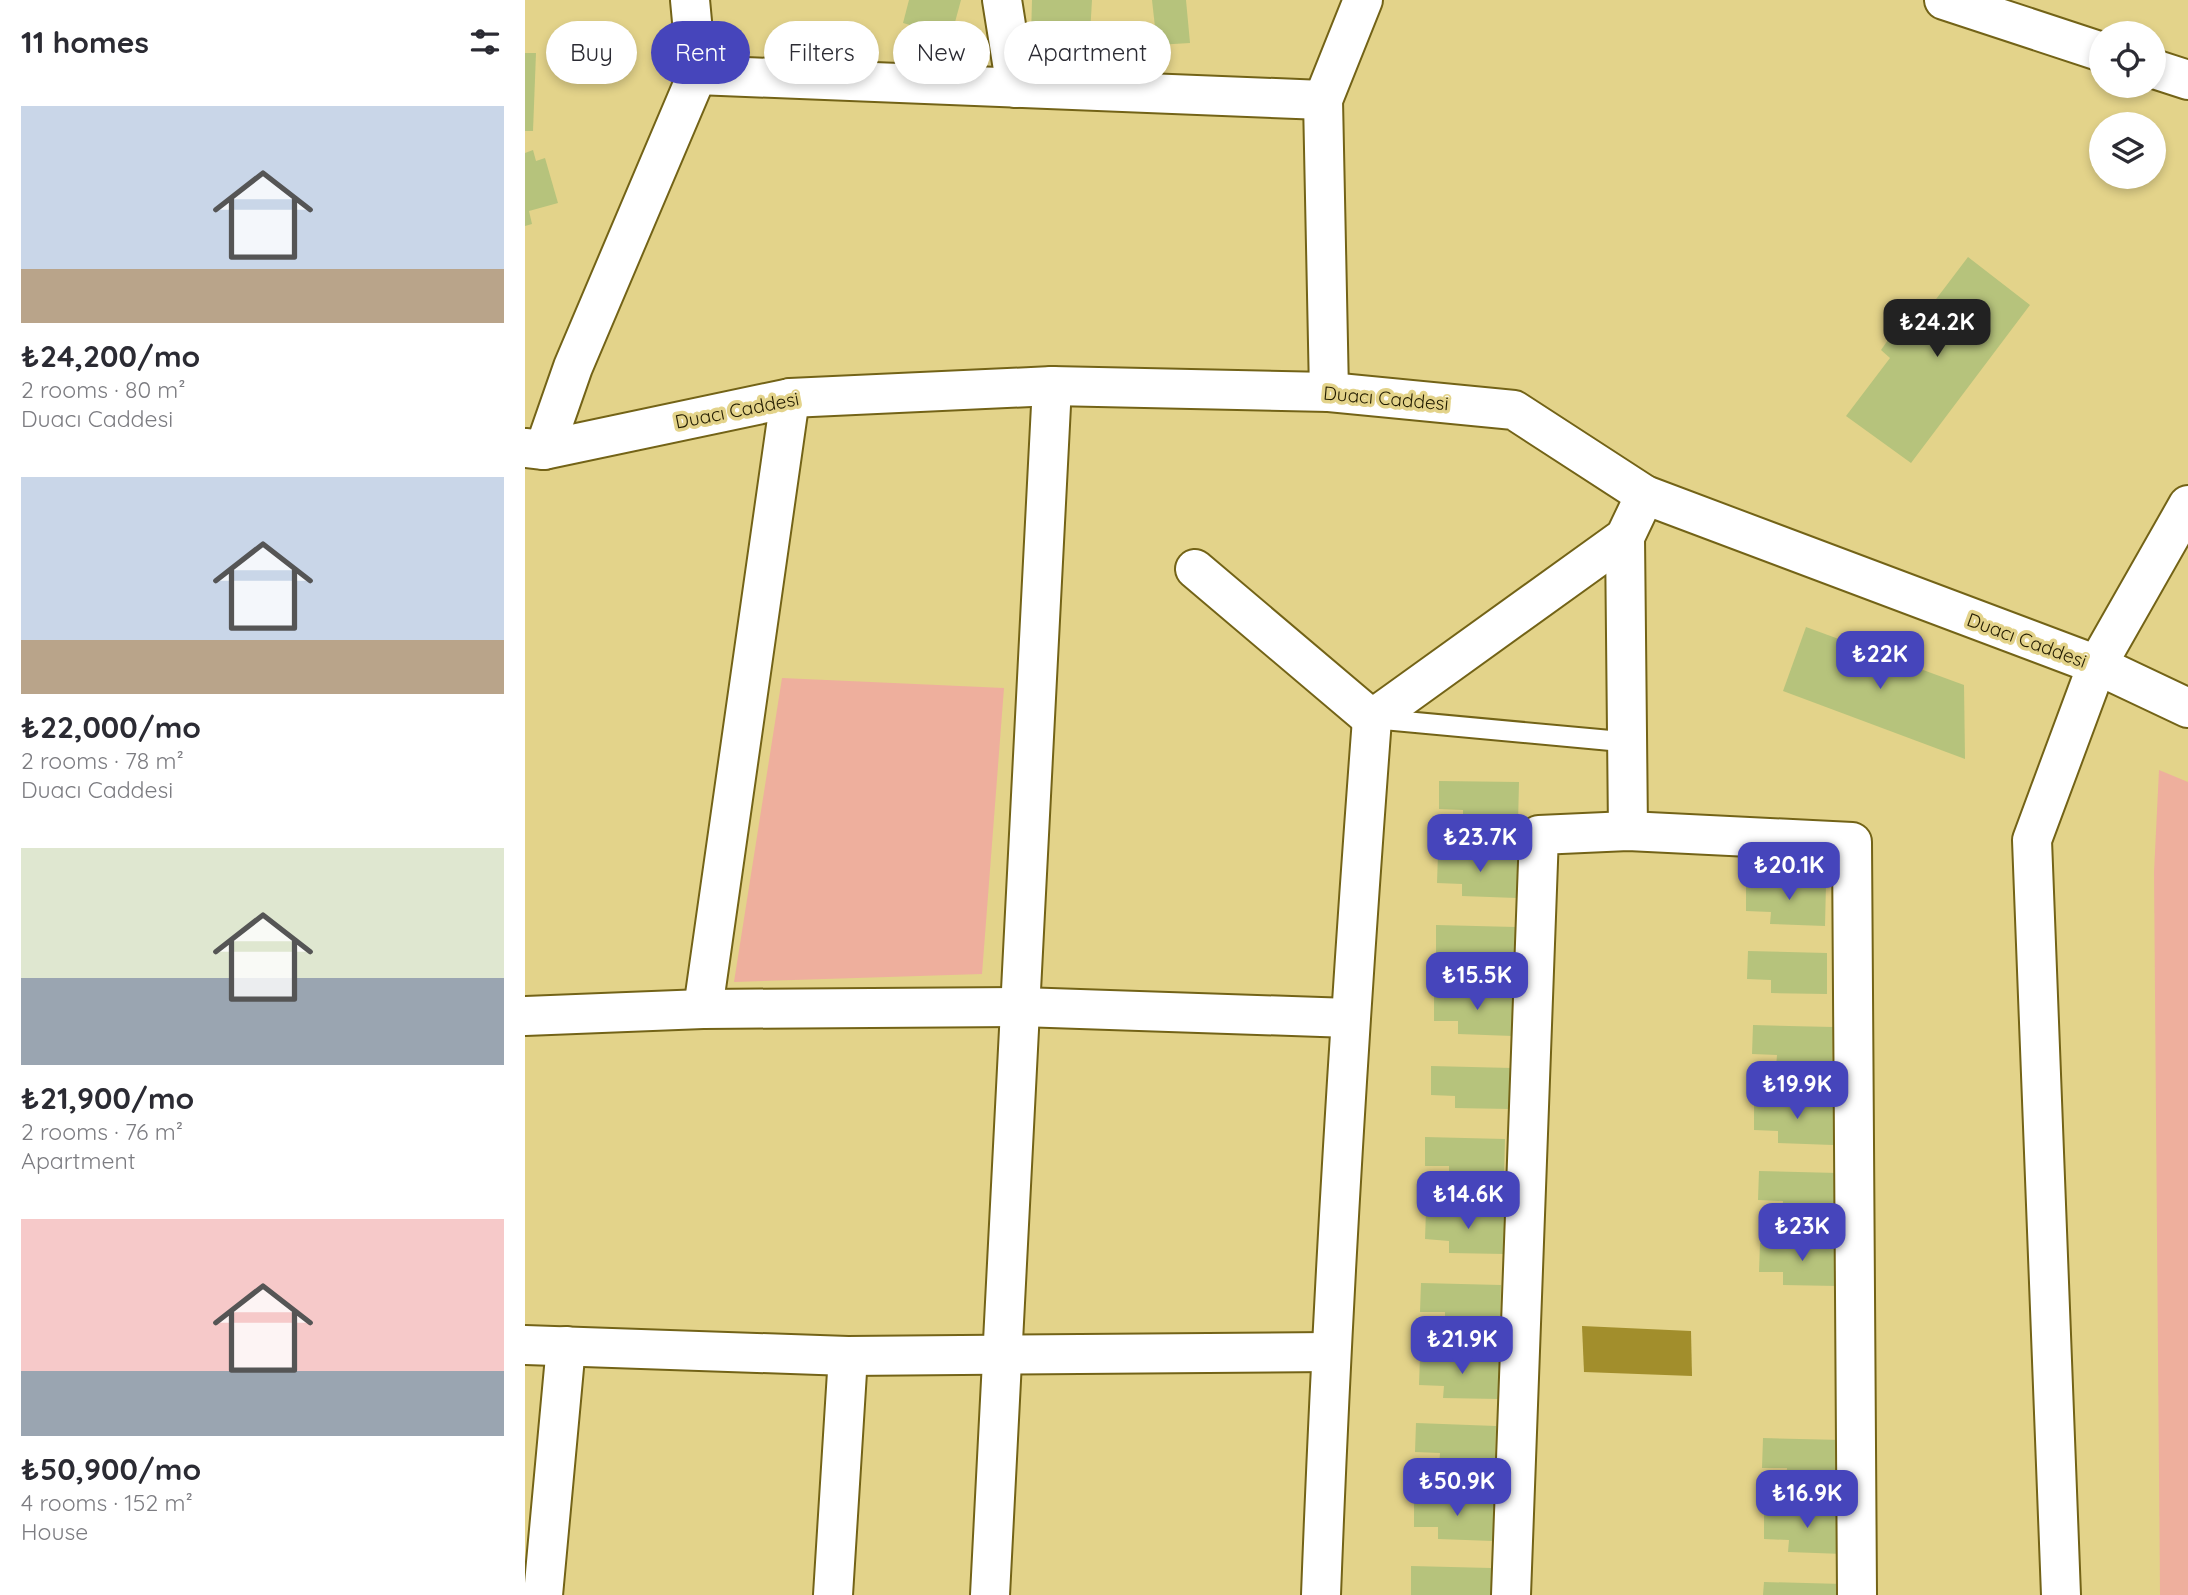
<!DOCTYPE html>
<html lang="en">
<head>
<meta charset="utf-8">
<style>
	:root { --surface:#fff; --page:#f2f2f3; --text:#2b2b33; --muted:#7c7c81; --accent:#4645bb }
	body { margin:0; font-family:Quicksand,sans-serif; background:var(--page); color:var(--text); height:100vh; display:flex; flex-direction:column; font-size:26px; white-space:nowrap }
	* { box-sizing:border-box; margin:0 }
	p { font-size:23px; color:var(--muted) }
	.icon { flex:none; width:38px; height:38px; fill:none; stroke:currentColor; stroke-width:2; stroke-linecap:round; stroke-linejoin:round }
	.map { position:relative; flex:1; overflow:hidden }
	.panel { display:flex; flex-direction:column; background:var(--surface); width:525px }
	.panel>* { flex:none }
	.banner { position:absolute; left:21px; top:21px; width:665px; height:63px; display:flex; gap:14px }
	.fabs { position:absolute; left:1564px; top:21px; display:grid; gap:14px }
	.fabs a { display:grid; place-items:center; width:77px; height:77px; border-radius:50%; background:var(--surface); box-shadow:0 4px 10px #0003; font-size:35px }
	.price { position:absolute; translate:-50% -60px; padding:0 16px; border-radius:14px; background:var(--accent); color:#fff; font-size:23px; line-height:46px; filter:drop-shadow(0 2px 4px #0008) }
	.price::after { content:''; position:absolute; left:50%; top:42px; width:21px; height:16px; margin-left:-10px; background:inherit; clip-path:polygon(0 0,100% 0,50% 100%) }
	.price.selected { background:#222; color:#fff }
	ul { padding:0; list-style:none }
	li { display:grid; align-content:center; gap:14px; height:371px; padding:0 21px }
	li span { display:grid; place-items:center; height:217px; border-radius:0px; color:#555 }
	li>.icon { margin-inline-start:auto }
	span .icon { width:126px; height:126px; fill:#fffc; stroke-width:1 }
	li b { font-size:30px }
	h2 { display:flex; justify-content:space-between; align-items:center; height:84px; padding:0 21px; font-size:30px }
	.pill { padding:0 24px; border-radius:32px; background:var(--surface); box-shadow:0 4px 10px #0003; font-size:24px; line-height:63px }
	.pill.selected { background:var(--accent); color:#fff }
	main { display:flex; flex:1; min-height:0 }
	.map>svg:first-child { display:block }
	.green { fill:#eeaf9d }
	.water { fill:#a28e2c }
	.building { fill:#b6c37c }
	.lines { fill:none; stroke-linecap:round; stroke-linejoin:round }
	.service-casing { stroke:#736317; stroke-width:23 }
	.minor-casing { stroke:#736317; stroke-width:42 }
	.tertiary-casing { stroke:#736317; stroke-width:42 }
	.service { stroke:#fff; stroke-width:19 }
	.minor { stroke:#fff; stroke-width:38 }
	.tertiary { stroke:#fff; stroke-width:38 }
	.labels { text-anchor:middle; stroke-width:7; stroke-linejoin:round; paint-order:stroke }
	.street-label { font-size:19px; fill:#241d01; stroke:#e3d38a }
</style>
</head>
<body>
<main>
<section class="panel">
<h2>11 homes<svg class="icon" aria-label="filters" viewBox="0 0 24 24"><path d="M4 7h16M4 17h16"/><circle cx="9" cy="7" r="2"/><circle cx="15" cy="17" r="2"/></svg></h2>
<ul>
<li><span style="background:linear-gradient(#c9d6e8 75%,#b9a48a 0)"><svg class="icon" aria-label="home" viewBox="0 0 24 24"><path d="M3 11l9-7 9 7M6 9v11h12V9"/></svg></span><div><b>₺24,200/mo</b><p>2 rooms · 80 m²</p><p>Duacı Caddesi</p></div></li>
<li><span style="background:linear-gradient(#c9d6e8 75%,#b9a48a 0)"><svg class="icon" aria-label="home" viewBox="0 0 24 24"><path d="M3 11l9-7 9 7M6 9v11h12V9"/></svg></span><div><b>₺22,000/mo</b><p>2 rooms · 78 m²</p><p>Duacı Caddesi</p></div></li>
<li><span style="background:linear-gradient(#dfe7d0 60%,#9aa5b1 0)"><svg class="icon" aria-label="home" viewBox="0 0 24 24"><path d="M3 11l9-7 9 7M6 9v11h12V9"/></svg></span><div><b>₺21,900/mo</b><p>2 rooms · 76 m²</p><p>Apartment</p></div></li>
<li><span style="background:linear-gradient(#f6c9c9 70%,#9aa5b1 0)"><svg class="icon" aria-label="home" viewBox="0 0 24 24"><path d="M3 11l9-7 9 7M6 9v11h12V9"/></svg></span><div><b>₺50,900/mo</b><p>4 rooms · 152 m²</p><p>House</p></div></li>
</ul>
</section>
<div class="map">
<svg width="1663" height="1595" viewBox="0 0 1663 1595">
	<rect width="100%" height="100%" fill="#e3d38a"/>
	<g class="green">
		<polygon points="257,678 479,688 457,974 209,982"/>
		<polygon points="1634,770 1663,782 1663,1595 1635,1595 1629,872"/>
	</g>
	<polygon class="water" points="1057,1326 1166,1331 1167,1376 1059,1372"/>
	<g class="building">
		<polygon points="384,0 436,0 426,37 378,23"/>
		<polygon points="507,0 567,0 565,34 506,37"/>
		<polygon points="627,0 661,0 665,43 632,45"/>
		<polygon points="0,53 11,53 8,131 0,131"/>
		<polygon points="8,150 11,161 20,158 33,203 4,211 7,224 0,226 0,153"/>
		<polygon points="1443,257 1505,305 1386,463 1321,416 1365,358 1356,350 1384,310 1396,319"/>
		<polygon points="1281,627 1439,685 1440,759 1258,691"/>
		<polygon points="914,781 994,782 993,824 938,822 938,810 914,809"/>
		<polygon points="913,854 993,856 992,898 937,896 937,884 912,883"/>
		<polygon points="1221,882 1301,884 1300,926 1245,924 1246,912 1221,911"/>
		<polygon points="911,925 991,927 990,968 935,967 934,954 911,954"/>
		<polygon points="1223,951 1302,953 1302,994 1246,993 1246,980 1222,979"/>
		<polygon points="909,992 989,994 988,1036 933,1034 933,1021 909,1021"/>
		<polygon points="1228,1025 1308,1027 1307,1068 1251,1067 1252,1055 1227,1054"/>
		<polygon points="906,1066 987,1068 985,1109 930,1108 930,1096 906,1095"/>
		<polygon points="1229,1101 1309,1103 1308,1145 1253,1143 1253,1131 1229,1130"/>
		<polygon points="900,1137 980,1139 979,1181 924,1179 924,1166 900,1166"/>
		<polygon points="1234,1171 1313,1173 1313,1214 1257,1213 1258,1201 1233,1200"/>
		<polygon points="901,1211 980,1213 980,1254 924,1253 924,1241 900,1239"/>
		<polygon points="1235,1243 1314,1245 1313,1286 1258,1285 1258,1272 1234,1272"/>
		<polygon points="896,1283 976,1285 975,1327 920,1325 920,1312 895,1312"/>
		<polygon points="895,1356 975,1358 974,1399 918,1398 919,1386 894,1385"/>
		<polygon points="891,1423 971,1426 970,1467 914,1465 915,1453 890,1452"/>
		<polygon points="1238,1438 1318,1440 1317,1482 1261,1481 1262,1468 1237,1468"/>
		<polygon points="889,1498 970,1499 968,1541 913,1539 913,1527 889,1527"/>
		<polygon points="1239,1510 1319,1512 1319,1554 1263,1552 1264,1540 1239,1539"/>
		<polygon points="886,1566 966,1568 966,1595 886,1595"/>
		<polygon points="1239,1582 1318,1584 1318,1595 1238,1595"/>
	</g>
	<g class="lines">
		<g class="service-casing">
			<polyline id="service" points="853,719 1102,742"/>
		</g>
		<g class="minor-casing">
			<g id="minor">
				<polyline points="477,0 491,88"/>
				<polyline points="1419,0 1577,52"/>
				<polyline points="1629,69 1663,80"/>
				<polyline points="172,75 798,100"/>
				<polyline points="804,392 798,100 838,0"/>
				<polyline points="19,450 48,367 172,75 165,0"/>
				<polyline points="1100,537 1103,831"/>
				<polyline points="670,569 847,719"/>
				<polyline points="178,1009 265,398"/>
				<polyline points="0,1016 178,1009 496,1007 825,1018"/>
				<polyline points="0,1345 323,1356 805,1352"/>
				<polyline points="18,1595 41,1346"/>
				<polyline points="308,1595 323,1356"/>
				<polyline points="465,1595 527,386"/>
				<path d="M796 1595C807 1302 825 1011 847 719L1100 537 1120 495"/>
				<polyline points="986,1595 1014,835 1103,831 1327,842 1332,1595"/>
				<polyline points="1536,1595 1507,840 1572,665 1663,505"/>
			</g>
		</g>
		<g class="tertiary-casing">
			<polyline id="tertiary" points="0,448 19,450 265,398 527,386 804,392 989,410 1120,495 1572,665 1663,708"/>
		</g>
		<use href="#service" class="service"/>
		<use href="#minor" class="minor"/>
		<use href="#tertiary" class="tertiary"/>
	</g>
	<g class="labels">
		<g class="street-label">
			<text transform="translate(861 398) rotate(5)" y="7">Duacı Caddesi</text>
			<text transform="translate(212 410) rotate(-11)" y="7">Duacı Caddesi</text>
			<text transform="translate(1502 640) rotate(20)" y="7">Duacı Caddesi</text>
		</g>
	</g>
</svg>
<div class="fabs">
<a><svg class="icon" aria-label="locate" viewBox="0 0 24 24"><circle cx="12" cy="12" r="6"/><path d="M12 2v4M12 18v4M2 12h4M18 12h4"/></svg></a>
<a><svg class="icon" aria-label="layers" viewBox="0 0 24 24"><path d="M12 4l9 5-9 5-9-5zM3 14l9 5 9-5"/></svg></a>
</div>
<b class="price selected" style="left:1412px;top:359px">₺24.2K</b>
<b class="price" style="left:1355px;top:691px">₺22K</b>
<b class="price" style="left:955px;top:874px">₺23.7K</b>
<b class="price" style="left:1264px;top:902px">₺20.1K</b>
<b class="price" style="left:952px;top:1012px">₺15.5K</b>
<b class="price" style="left:1272px;top:1121px">₺19.9K</b>
<b class="price" style="left:943px;top:1231px">₺14.6K</b>
<b class="price" style="left:1277px;top:1263px">₺23K</b>
<b class="price" style="left:937px;top:1376px">₺21.9K</b>
<b class="price" style="left:932px;top:1518px">₺50.9K</b>
<b class="price" style="left:1282px;top:1530px">₺16.9K</b>
<div class="banner">
<a class="pill">Buy</a>
<a class="pill selected">Rent</a>
<a class="pill">Filters</a>
<a class="pill">New</a>
<a class="pill">Apartment</a>
</div>
</div>
</main>
</body>
</html>
